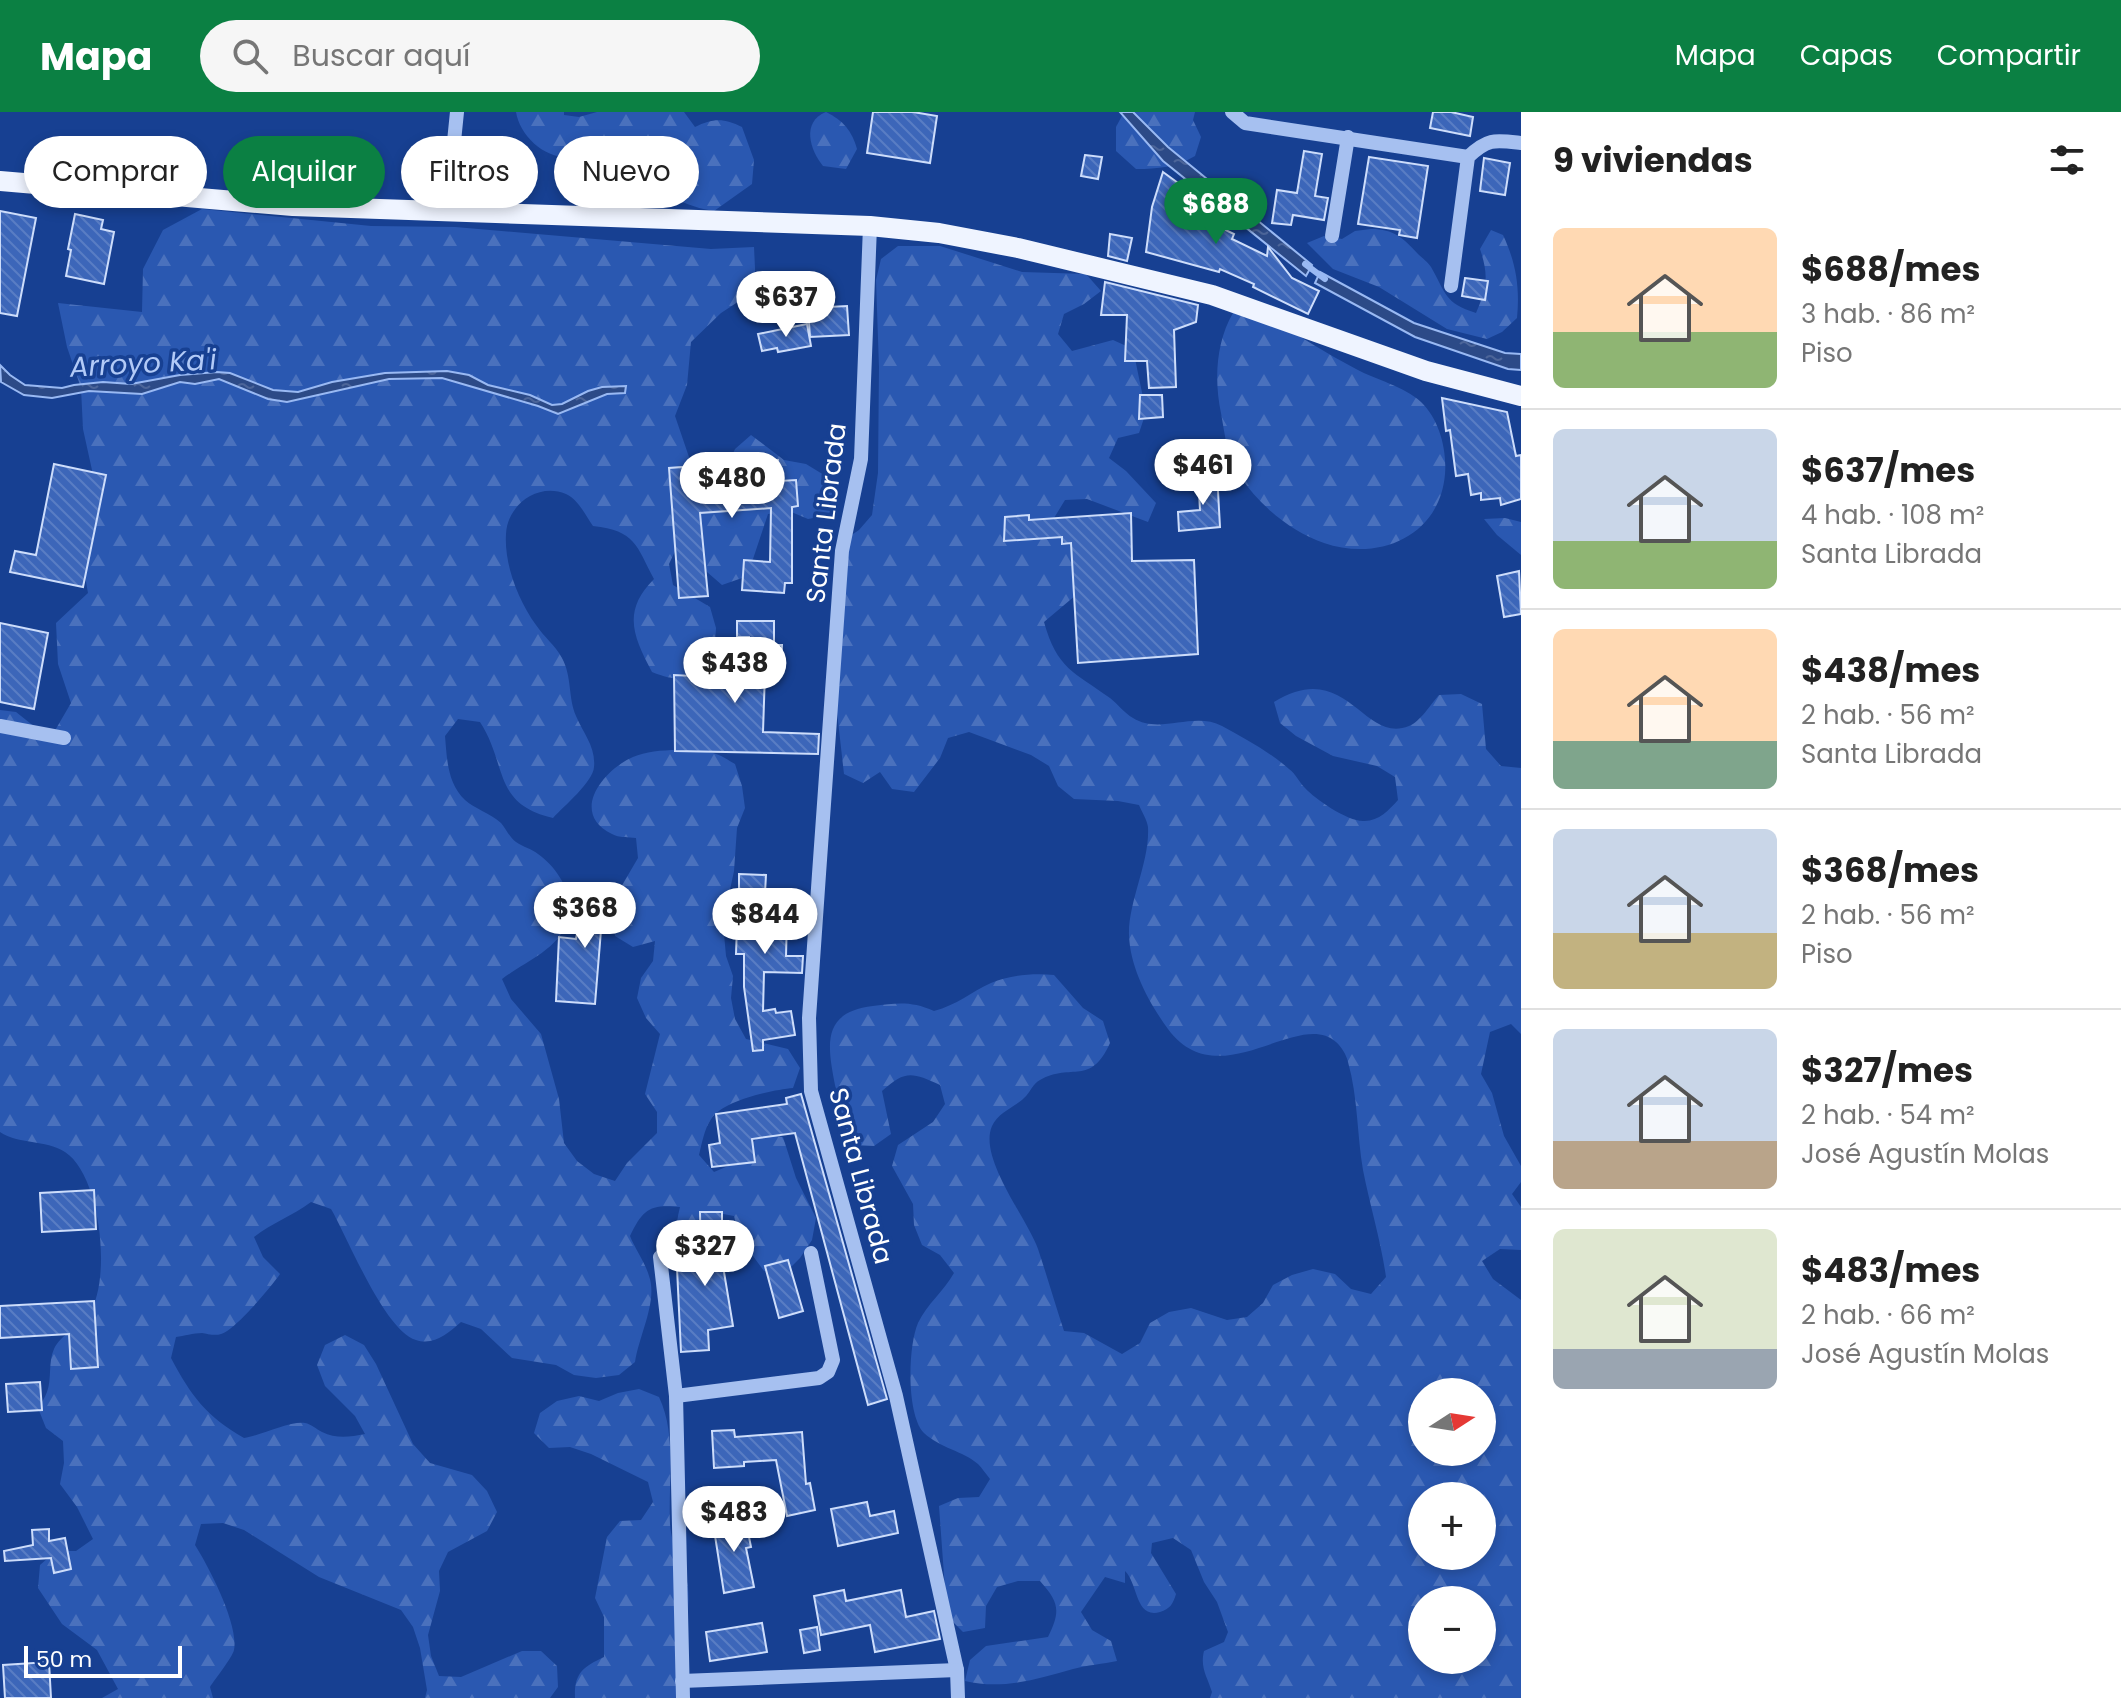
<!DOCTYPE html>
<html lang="es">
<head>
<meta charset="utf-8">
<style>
	:root { --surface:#fff; --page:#f6f6f6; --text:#222; --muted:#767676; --line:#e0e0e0; --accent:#0b8043 }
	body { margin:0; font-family:Poppins,sans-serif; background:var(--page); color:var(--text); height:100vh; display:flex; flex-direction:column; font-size:30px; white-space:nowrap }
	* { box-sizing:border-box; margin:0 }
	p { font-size:26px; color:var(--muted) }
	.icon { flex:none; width:44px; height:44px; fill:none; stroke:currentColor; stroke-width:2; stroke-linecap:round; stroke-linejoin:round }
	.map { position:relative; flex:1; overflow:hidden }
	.drawer { display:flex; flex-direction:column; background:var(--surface); width:600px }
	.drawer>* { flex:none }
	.guide { position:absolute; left:24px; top:24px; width:760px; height:72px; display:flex; gap:16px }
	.needle { width:52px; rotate:78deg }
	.fabs { position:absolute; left:1408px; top:1266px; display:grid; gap:16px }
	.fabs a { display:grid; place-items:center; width:88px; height:88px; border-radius:50%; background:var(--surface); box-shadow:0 4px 12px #0003; font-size:40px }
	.scale { position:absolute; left:24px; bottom:20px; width:158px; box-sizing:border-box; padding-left:8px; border:4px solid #fff; border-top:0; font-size:22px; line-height:28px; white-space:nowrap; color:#fff; -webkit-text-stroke:6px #174092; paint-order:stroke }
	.price { position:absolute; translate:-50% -68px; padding:0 18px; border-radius:28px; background:#fff; color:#222; font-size:26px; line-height:52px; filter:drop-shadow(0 2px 4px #0008) }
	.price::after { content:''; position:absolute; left:50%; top:48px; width:24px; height:18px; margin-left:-12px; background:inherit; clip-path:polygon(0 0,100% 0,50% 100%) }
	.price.active { background:var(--accent); color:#fff }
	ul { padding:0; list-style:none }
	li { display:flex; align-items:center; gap:24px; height:200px; padding:0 32px }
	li+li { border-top:2px solid var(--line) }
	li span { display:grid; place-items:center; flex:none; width:224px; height:160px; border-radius:12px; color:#555 }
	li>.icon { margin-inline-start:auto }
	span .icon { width:96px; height:96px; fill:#fffc; stroke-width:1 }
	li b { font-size:34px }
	h2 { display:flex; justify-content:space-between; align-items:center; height:96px; padding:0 32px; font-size:34px }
	.chip { padding:0 28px; border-radius:36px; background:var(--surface); box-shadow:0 4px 12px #0003; font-size:28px; line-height:72px }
	.chip.active { background:var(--accent); color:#fff }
	header { display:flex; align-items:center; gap:48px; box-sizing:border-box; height:112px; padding:0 40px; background:var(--accent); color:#fff }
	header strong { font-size:38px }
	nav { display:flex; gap:44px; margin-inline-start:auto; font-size:28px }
	.search { width:560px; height:72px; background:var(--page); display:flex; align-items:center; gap:20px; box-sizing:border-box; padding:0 28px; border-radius:44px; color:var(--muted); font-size:30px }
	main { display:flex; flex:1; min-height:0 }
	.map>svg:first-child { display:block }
	.forest { fill:url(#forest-firs); fill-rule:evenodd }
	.water { fill:url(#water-ripples); stroke:#99b9f3; stroke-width:2 }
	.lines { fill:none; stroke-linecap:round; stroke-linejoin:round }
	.stream { stroke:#99b9f3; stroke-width:6 }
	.building { fill:url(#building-back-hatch); stroke:#cdddfb; stroke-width:2 }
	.minor { stroke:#a6c0f0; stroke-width:14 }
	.major { stroke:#eff4ff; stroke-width:20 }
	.labels { text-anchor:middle; stroke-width:7; stroke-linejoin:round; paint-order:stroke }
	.street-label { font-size:26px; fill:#fff; stroke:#174092 }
	.water-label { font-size:28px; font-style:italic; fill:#b2caf7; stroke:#174092 }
</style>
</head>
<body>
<header>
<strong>Mapa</strong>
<div class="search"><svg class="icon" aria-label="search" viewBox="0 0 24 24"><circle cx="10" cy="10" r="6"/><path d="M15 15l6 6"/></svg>Buscar aquí</div>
<nav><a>Mapa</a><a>Capas</a><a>Compartir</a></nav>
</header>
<main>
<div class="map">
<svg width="1521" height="1586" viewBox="0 0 1521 1586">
	<defs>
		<pattern id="forest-firs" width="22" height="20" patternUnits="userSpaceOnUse" patternTransform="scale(2)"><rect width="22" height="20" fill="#2a58b1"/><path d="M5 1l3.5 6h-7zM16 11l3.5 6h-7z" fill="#4a71bd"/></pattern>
		<pattern id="water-ripples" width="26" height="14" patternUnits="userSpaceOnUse" patternTransform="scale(2)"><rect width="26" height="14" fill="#2c4a87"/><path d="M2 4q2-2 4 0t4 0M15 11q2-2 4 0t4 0" fill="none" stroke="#4c6599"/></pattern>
		<pattern id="building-back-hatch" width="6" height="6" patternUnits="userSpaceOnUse" patternTransform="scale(2)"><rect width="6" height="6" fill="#3c66b9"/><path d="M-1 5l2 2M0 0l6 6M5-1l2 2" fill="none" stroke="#597dc4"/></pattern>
	</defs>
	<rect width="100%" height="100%" fill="#174092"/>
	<g class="forest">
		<path d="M516 0H564V3L579 5 597 0H684L695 15C713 6 724 6 742 15L754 48 752 72 714 99C687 95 657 80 635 63 626 57 619 48 610 44 592 36 590 43 574 45 547 49 520 25 516 0Z"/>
		<path d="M826 0C843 8 852 19 857 37L846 57 823 54C810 38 801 10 826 0Z"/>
		<path d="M1124 0H1195L1193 8 1201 25 1195 44C1176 55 1158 57 1136 57L1116 39V15Z"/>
		<path d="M202 97 371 114 455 115 711 137 754 135 756 178 721 201 691 230 687 273 675 304 689 345 704 359 726 356 735 337 751 323 784 348 806 352 824 363 837 382 829 403 808 407 789 399 768 402 753 447 742 466 722 473 707 460 697 442 678 433 669 452 673 473 710 495 716 516 713 560C688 568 677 570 652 560 633 524 622 499 654 467 636 433 636 419 593 414 586 404 578 387 566 382 537 370 507 394 506 422 504 452 518 488 536 513 544 525 555 533 562 546 572 564 568 586 576 604 583 621 596 635 594 655 593 670 564 694 553 706 492 692 508 653 480 610L458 607 445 624C447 646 447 671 465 688 475 697 490 701 501 711 506 717 510 726 516 730 523 735 532 737 538 742 558 756 577 786 567 811 556 839 524 850 502 867L511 887 541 922 559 987 564 1031 577 1049 594 1062 615 1069 627 1051 657 1021V1000L645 982 660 922 646 906 637 886 641 866 653 849 655 829 633 835 615 824 613 803 617 782 638 746 636 726C629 725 619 726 612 722 569 701 603 658 633 645 655 636 690 637 713 641 721 643 728 648 735 652L742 674 745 696 737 716 734 759 725 801 724 822 726 844 733 864 731 886 735 907 746 927 788 937 800 956 793 976C772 978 723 988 711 1007 704 1018 702 1031 699 1043L714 1060 733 1052 761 1022 783 1025 796 1066 816 1106 812 1128 800 1146 785 1161 764 1159 739 1125 734 1104 713 1100 694 1110 695 1132 702 1154 696 1174C677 1149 672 1126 680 1095 650 1092 643 1097 630 1124 635 1137 645 1150 649 1164 658 1189 639 1223 635 1250L619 1263 596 1266 574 1263 556 1253 512 1246 481 1217 461 1210C448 1221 434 1234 416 1228 384 1218 348 1126 331 1097L311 1090C292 1104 272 1111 254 1125L263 1145 280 1162C271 1175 235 1218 221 1222 215 1224 208 1222 202 1221 193 1221 184 1224 176 1225L171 1246C191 1284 207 1305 244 1326 262 1323 290 1309 305 1311 311 1312 316 1317 322 1320 336 1327 350 1325 365 1322L355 1304 325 1274 317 1253 325 1233 345 1223 364 1233 376 1252 413 1332 430 1351 472 1363 487 1379 497 1400 487 1419 448 1440 439 1459 440 1479 428 1523 431 1544 439 1564 461 1565 522 1539H541L557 1554 558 1575 550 1586H425L427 1578 420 1536 413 1515 401 1498 319 1465 244 1418 223 1411 201 1412 195 1433C209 1455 239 1513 234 1538 232 1546 215 1567 210 1575L213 1586H102L118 1577 97 1538 62 1512 38 1476 40 1453 56 1439H76L93 1427 77 1395 60 1372 64 1351 63 1329 46 1316 38 1296C41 1291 45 1286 47 1280 52 1267 48 1250 54 1237 61 1222 80 1215 89 1202 112 1168 101 1063 65 1040 45 1027 19 1033 0 1020V598L16 600 50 627 71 591 58 552 56 511 88 481 81 441 79 399 92 358 83 317 81 276 67 235 58 191 142 200 143 157 163 118Z"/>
		<path d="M1371 117C1394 117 1403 126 1418 142 1422 146 1428 150 1431 155 1446 181 1444 191 1476 201 1487 175 1489 164 1480 137L1491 118 1503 123C1516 151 1520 175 1517 206L1502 220 1487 227 1447 217 1379 175 1333 157 1307 131 1324 124 1342 127 1355 119Z"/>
		<path d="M898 134H940L1022 160 1086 162 1101 179 1084 192 1064 202 1058 222 1072 239 1113 228 1133 237 1146 300 1139 321 1118 326 1109 346 1126 359 1156 391 1148 410 1087 387 1065 388 1054 406 1066 423 1086 434 1076 483 1044 510C1057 557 1074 560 1110 586 1118 592 1124 601 1133 606 1160 623 1193 599 1222 614 1244 626 1270 640 1289 657 1296 662 1299 670 1305 676 1315 687 1347 709 1363 709 1378 710 1389 698 1398 688L1395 665 1377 654 1333 644 1296 624 1280 611 1274 590C1347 545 1363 633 1409 614 1420 610 1431 592 1439 583L1461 582 1482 592 1486 637 1501 654 1521 656V922L1511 912 1490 920 1481 962 1492 981 1504 1024 1521 1054V1070L1512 1082 1521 1095V1138L1500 1137 1482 1149 1493 1167 1521 1188V1586H1210L1212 1580C1207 1564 1200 1556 1204 1539L1224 1530 1228 1520 1217 1490 1204 1470 1191 1438 1173 1426 1152 1431 1151 1441 1176 1482C1173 1492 1170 1497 1160 1500 1135 1507 1138 1471 1125 1459V1471L1105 1465 1081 1500 1092 1518 1111 1529 1117 1549C1103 1552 1087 1553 1073 1557 1038 1567 1002 1578 965 1569L970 1548 986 1534 1048 1525C1061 1499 1059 1490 1040 1469H1018L997 1475 986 1494 985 1516 963 1520 947 1504 939 1394 958 1386 979 1385 990 1367C986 1362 982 1356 978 1352 963 1339 940 1336 924 1321 906 1302 908 1234 918 1211 927 1192 944 1179 954 1161L940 1143 922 1133 914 1113 913 1092 892 1054 898 1033 933 1010 945 992 940 973C912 960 905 958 882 979L891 1022 874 1034 852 1033C844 1013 840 993 835 973 827 932 822 900 873 894 898 891 911 889 934 899 957 893 971 880 991 871 1011 863 1033 861 1054 863L1083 896 1103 909 1110 931C1090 975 1072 950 1040 968 1033 971 1030 981 1024 986 1015 995 998 1000 992 1014 978 1046 1027 1106 1038 1137 1047 1164 1055 1192 1064 1219L1084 1221 1122 1242 1140 1231 1150 1211 1169 1200 1191 1196 1227 1208 1247 1205 1263 1191 1273 1173 1292 1163 1313 1157 1335 1162 1351 1177 1371 1182 1386 1165C1381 1129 1370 1094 1363 1058 1357 1023 1358 985 1348 950 1347 944 1341 934 1336 930 1298 896 1219 986 1168 917 1149 891 1130 856 1129 823 1128 790 1150 750 1148 715 1147 708 1142 700 1139 693L1118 689 1074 687 1058 674 1049 654 1031 643 969 620 948 626 940 646 914 680 892 677 880 660 863 671 844 662 837 600 841 430 859 418 872 403 878 361 879 255 876 168 881 147ZM1422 1280H1482V1340H1422ZM1422 1384H1482V1444H1422ZM1422 1488H1482V1548H1422Z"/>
		<path d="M1252 195C1287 216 1320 238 1356 257 1376 268 1404 274 1421 290 1439 307 1447 337 1445 362 1440 424 1379 450 1324 431 1290 419 1259 393 1240 364 1227 346 1225 323 1221 301 1214 268 1216 230 1233 201Z"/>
		<polygon points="1505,406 1521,410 1521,443 1497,423 1484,407"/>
		<path d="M639 1277 659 1285C677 1323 668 1370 670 1412 671 1435 686 1453 688 1476 691 1513 678 1549 677 1586H575C574 1561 583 1555 604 1545V1505L595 1486 607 1425 620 1409 641 1408 653 1390 648 1370 591 1342 570 1335 549 1336 534 1321 540 1301 557 1289 579 1284 599 1289 618 1281Z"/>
	</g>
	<g class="water">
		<polygon points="1120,0 1133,0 1168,35 1312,153 1306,164 1163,49"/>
		<polygon points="1320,160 1414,211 1505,241 1521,242 1521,258 1508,257 1415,225 1315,171"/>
		<polygon points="0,253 10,263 25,273 62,276 74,273 103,270 131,272 180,263 217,260 230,261 273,278 298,280 332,270 385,261 447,259 469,263 488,273 530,283 552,293 562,292 588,279 602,275 626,274 625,281 607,282 558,302 538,294 442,266 389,267 287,290 268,287 219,267 195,272 180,270 142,282 89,279 52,286 24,283 1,270"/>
	</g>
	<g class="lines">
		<polyline class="stream" points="1305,152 1325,167"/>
	</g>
	<g class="building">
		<polygon points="873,0 913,0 937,4 930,51 867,41"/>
		<polygon points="1433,0 1451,0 1473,5 1470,24 1430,16"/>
		<polygon points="1304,39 1322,42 1315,84 1328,86 1324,108 1293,103 1291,113 1272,111 1277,78 1297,81"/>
		<polygon points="1085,43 1102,45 1098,67 1081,64"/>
		<polygon points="1369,45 1428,54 1417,126 1399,123 1400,118 1358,112"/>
		<polygon points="1484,46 1510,51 1505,83 1480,79"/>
		<polygon points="1163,60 1222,103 1184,98 1234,122 1232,127 1267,144 1268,135 1292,166 1319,179 1308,202 1253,175 1254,172 1220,157 1219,160 1146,140 1152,95"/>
		<polygon points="0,99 36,106 17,204 0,201"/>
		<polygon points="75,102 103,108 101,117 114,120 104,172 66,164 71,138 68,137"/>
		<polygon points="1110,122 1132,126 1127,149 1108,144"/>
		<polygon points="1465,166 1488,169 1485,188 1462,184"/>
		<polygon points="1105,170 1198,193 1196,210 1174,218 1176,275 1149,276 1147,249 1125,249 1127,203 1101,203"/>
		<polygon points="847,194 849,223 810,225 808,196"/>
		<polygon points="807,212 811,234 778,240 777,236 762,239 758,222"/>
		<polygon points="1140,283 1162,283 1163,305 1139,307"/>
		<polygon points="1442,286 1507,300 1516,344 1521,343 1521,387 1501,393 1500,386 1481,388 1481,381 1471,383 1468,362 1456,364 1450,318 1446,319"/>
		<polygon points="778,348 780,369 796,368 798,394 792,395 792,471 785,471 784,481 742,478 744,448 770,450 771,396 700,401 708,484 679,486 669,356"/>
		<polygon points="54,352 106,363 83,475 10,460 15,439 36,443"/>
		<polygon points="1217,361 1220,415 1179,419 1178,400 1200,398 1198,363"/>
		<polygon points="1131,401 1132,449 1194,448 1198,542 1078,551 1071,431 1062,432 1062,425 1004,429 1005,405 1029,403 1029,408"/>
		<polygon points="1519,459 1521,502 1504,505 1497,464"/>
		<polygon points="737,509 774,509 774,533 782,533 781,561 765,560 763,620 819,622 818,642 675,639 674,563 713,565 713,559 748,560 749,525 737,525"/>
		<polygon points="0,511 48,521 34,597 0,590"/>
		<polygon points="739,762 766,763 765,781 791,781 791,807 787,807 786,844 803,844 802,861 764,860 763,899 775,897 776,901 791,899 795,923 763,928 763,938 753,939 744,875 744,842 736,842 737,814 745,814 746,780 739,780"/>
		<polygon points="585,779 623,787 619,809 602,806 595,892 556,889 559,825 576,827"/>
		<polygon points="801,982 887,1287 868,1293 795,1021 752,1027 755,1050 712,1055 709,1033 720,1031 716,1002 787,992 786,986"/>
		<polygon points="94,1078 96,1117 42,1120 40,1081"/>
		<polygon points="700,1100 722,1100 722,1137 735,1137 735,1154 723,1154 733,1214 708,1218 709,1238 681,1240 677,1156 701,1155"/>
		<polygon points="788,1148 803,1199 779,1206 765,1154"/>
		<polygon points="94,1189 98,1255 71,1257 69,1222 0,1226 0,1194"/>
		<polygon points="40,1270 42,1298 8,1300 6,1272"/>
		<polygon points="734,1318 735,1325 802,1320 806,1372 810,1371 815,1398 787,1404 776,1348 744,1350 744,1354 714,1356 712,1319"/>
		<polygon points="867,1390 870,1404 894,1399 898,1421 838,1434 831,1397"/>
		<polygon points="745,1405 751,1435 746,1436 754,1475 724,1481 713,1411"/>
		<polygon points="49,1417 49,1429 65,1426 71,1457 54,1461 51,1446 5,1449 4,1439 33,1433 32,1418"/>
		<polygon points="844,1478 846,1489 901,1478 906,1505 934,1499 940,1527 875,1540 870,1513 821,1523 814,1484"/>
		<polygon points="762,1511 767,1540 710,1549 706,1520"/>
		<polygon points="817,1515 820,1538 804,1541 800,1518"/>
		<polygon points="49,1550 51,1586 5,1586 3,1553"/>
	</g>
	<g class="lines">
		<g class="minor">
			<polyline points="1232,0 1245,11 1468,45"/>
			<polyline points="447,98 457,0"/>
			<polyline points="870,114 861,347 842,439 819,762 809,906 811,979 896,1284 957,1558 958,1586"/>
			<polyline points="1332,124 1348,25"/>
			<path d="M1451 174 1468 45C1488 26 1495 28 1521 31"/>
			<polyline points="0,614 64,626"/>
			<polyline points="660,1145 676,1284 683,1586"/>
			<polyline points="676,1284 819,1266 828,1260 833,1248 811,1141"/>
			<polyline points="682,1569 957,1558"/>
		</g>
		<polyline class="major" points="0,69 293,94 870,114 939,121 1018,136 1212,183 1426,259 1521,284"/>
	</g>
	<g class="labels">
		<g class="street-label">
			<text transform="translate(826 401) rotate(-83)" y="9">Santa Librada</text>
			<text transform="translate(861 1064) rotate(75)" y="9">Santa Librada</text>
		</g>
		<g class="water-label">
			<text transform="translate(143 251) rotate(-3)" y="10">Arroyo Ka'i</text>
		</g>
	</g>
</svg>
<div class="fabs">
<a><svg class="needle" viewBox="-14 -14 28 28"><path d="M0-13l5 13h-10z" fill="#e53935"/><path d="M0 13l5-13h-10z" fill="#767676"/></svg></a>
<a>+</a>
<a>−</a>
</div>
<div class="scale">50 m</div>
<b class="price active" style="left:1216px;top:134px">$688</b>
<b class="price" style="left:786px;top:227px">$637</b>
<b class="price" style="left:1203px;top:395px">$461</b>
<b class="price" style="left:732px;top:408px">$480</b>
<b class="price" style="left:735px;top:593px">$438</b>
<b class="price" style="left:585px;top:838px">$368</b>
<b class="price" style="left:765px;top:844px">$844</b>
<b class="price" style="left:705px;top:1176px">$327</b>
<b class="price" style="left:734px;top:1442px">$483</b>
<div class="guide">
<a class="chip">Comprar</a>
<a class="chip active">Alquilar</a>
<a class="chip">Filtros</a>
<a class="chip">Nuevo</a>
</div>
</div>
<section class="drawer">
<h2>9 viviendas<svg class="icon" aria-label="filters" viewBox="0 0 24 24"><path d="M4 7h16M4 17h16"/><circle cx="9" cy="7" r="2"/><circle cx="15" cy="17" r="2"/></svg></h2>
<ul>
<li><span style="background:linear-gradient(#ffd9b3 65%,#8fb573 0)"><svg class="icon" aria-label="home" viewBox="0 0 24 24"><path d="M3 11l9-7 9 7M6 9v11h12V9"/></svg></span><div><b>$688/mes</b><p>3 hab. · 86 m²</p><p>Piso</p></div></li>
<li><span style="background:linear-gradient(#c9d6e8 70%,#8fb573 0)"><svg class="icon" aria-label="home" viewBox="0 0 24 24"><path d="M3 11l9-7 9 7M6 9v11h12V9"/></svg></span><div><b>$637/mes</b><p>4 hab. · 108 m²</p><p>Santa Librada</p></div></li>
<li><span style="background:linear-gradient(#ffd9b3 70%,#7fa58c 0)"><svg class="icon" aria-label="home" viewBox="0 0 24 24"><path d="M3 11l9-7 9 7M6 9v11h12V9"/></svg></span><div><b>$438/mes</b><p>2 hab. · 56 m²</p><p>Santa Librada</p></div></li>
<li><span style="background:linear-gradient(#c9d6e8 65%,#c2b280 0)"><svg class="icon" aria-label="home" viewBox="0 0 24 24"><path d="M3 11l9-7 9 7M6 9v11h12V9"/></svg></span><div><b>$368/mes</b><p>2 hab. · 56 m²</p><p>Piso</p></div></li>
<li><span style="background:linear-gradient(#c9d6e8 70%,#b9a48a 0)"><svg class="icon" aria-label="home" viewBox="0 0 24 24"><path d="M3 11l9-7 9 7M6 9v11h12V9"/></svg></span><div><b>$327/mes</b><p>2 hab. · 54 m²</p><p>José Agustín Molas</p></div></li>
<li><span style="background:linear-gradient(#dfe7d0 75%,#9aa5b1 0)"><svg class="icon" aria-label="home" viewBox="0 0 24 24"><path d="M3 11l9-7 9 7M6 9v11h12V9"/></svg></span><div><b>$483/mes</b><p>2 hab. · 66 m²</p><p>José Agustín Molas</p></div></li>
</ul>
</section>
</main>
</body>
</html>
